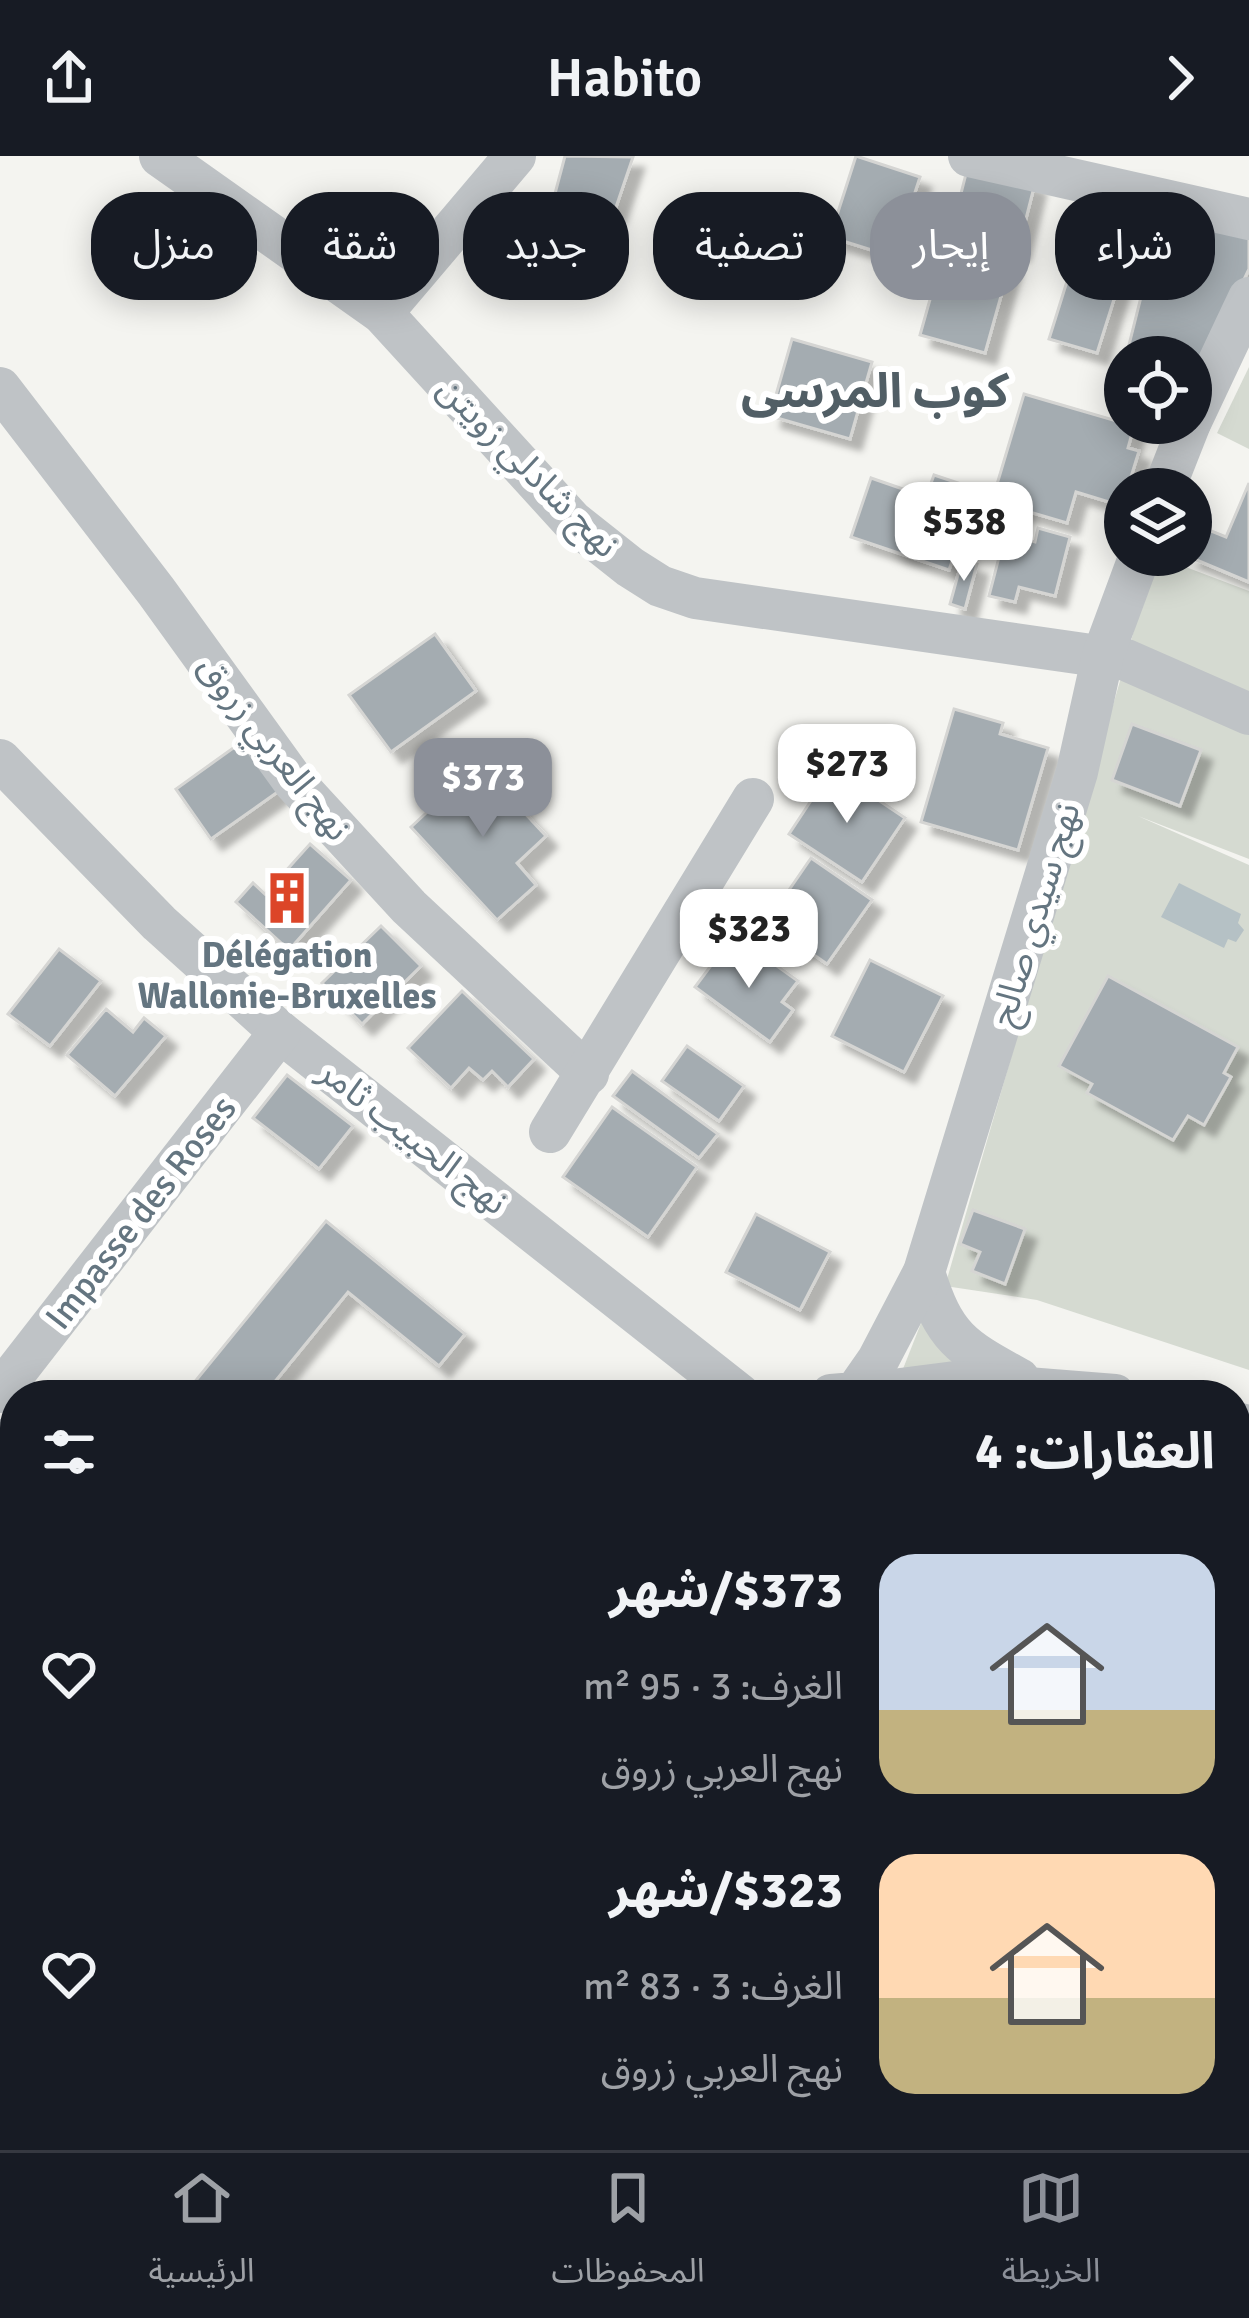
<!DOCTYPE html>
<html lang="ar">
<head>
<meta charset="utf-8">
<style>
	:root { --surface:#171b24; --page:#20242c; --text:#f1f3f6; --muted:#9ea1a6; --line:#363941; --accent:#8c9099 }
	body { margin:0; font-family:Signika,"Noto Sans Arabic",sans-serif; background:var(--page); color:var(--text); direction:rtl; height:100vh; display:flex; flex-direction:column; font-size:45px; white-space:nowrap }
	* { box-sizing:border-box; margin:0 }
	p { font-size:39px; color:var(--muted) }
	.icon { flex:none; width:66px; height:66px; fill:none; stroke:currentColor; stroke-width:2; stroke-linecap:round; stroke-linejoin:round }
	.map { position:relative; flex:1; overflow:hidden; direction:ltr }
	.side { position:absolute; left:0px; top:1224px; width:1251px; height:771px; display:flex; flex-direction:column; background:var(--surface); border-radius:48px 48px 0 0; box-shadow:0 6px 30px #0003; direction:rtl }
	.side>* { flex:none }
	.hud { position:absolute; left:36px; top:36px; width:1179px; height:108px; direction:rtl; display:flex; gap:24px }
	.tools { position:absolute; left:1104px; top:180px; display:grid; gap:24px }
	.tools a { display:grid; place-items:center; width:108px; height:108px; border-radius:50%; background:var(--surface); box-shadow:0 6px 30px #0003; font-size:60px }
	.price { position:absolute; translate:-50% -102px; padding:0 27px; border-radius:24px; background:#fff; color:#222; font-size:39px; line-height:78px; filter:drop-shadow(0 3px 6px #0008) }
	.price::after { content:''; position:absolute; left:50%; top:72px; width:36px; height:27px; margin-left:-18px; background:inherit; clip-path:polygon(0 0,100% 0,50% 100%) }
	.price.selected { background:var(--accent); color:#fff }
	ul { padding:0; list-style:none }
	li { display:flex; align-items:center; gap:36px; height:300px; padding:0 36px }
	li span { display:grid; place-items:center; flex:none; width:336px; height:240px; border-radius:36px; color:#555 }
	li>.icon { margin-inline-start:auto }
	span .icon { width:144px; height:144px; fill:#fffc; stroke-width:1 }
	li b { font-size:51px }
	h2 { display:flex; justify-content:space-between; align-items:center; height:144px; padding:0 36px; font-size:51px }
	.pill { padding:0 42px; border-radius:48px; background:var(--surface); box-shadow:0 6px 30px #0003; font-size:42px; line-height:108px }
	.pill.selected { background:var(--accent); color:#fff }
	header { display:flex; justify-content:space-between; align-items:center; height:156px; padding:0 36px; background:var(--surface); font-size:54px; font-weight:600 }
	.tab-bar { display:flex; justify-content:space-around; align-items:center; height:168px; border-top:3px solid var(--line); background:var(--surface); font-size:33px; color:var(--muted) }
	.tab-bar a { display:grid; justify-items:center; gap:6px }
	.tab-bar .selected { color:var(--accent) }
	.map>svg:first-child { display:block }
	.green { fill:#d5dad1 }
	.water { fill:#b5c1c5 }
	.building { fill:#a4acb1; stroke:#d5d5d3; stroke-width:3; filter:url(#shadow) }
	.lines { fill:none; stroke-linecap:round; stroke-linejoin:round }
	.minor { stroke:#bfc3c6; stroke-width:42 }
	.labels { text-anchor:middle; stroke-width:12; stroke-linejoin:round; paint-order:stroke }
	.street-label { font-size:36px; fill:#647580; stroke:#fff }
	.poi-label { font-size:36px; font-weight:bold; fill:#647580; stroke:#fff }
	.district-label { font-size:48px; font-weight:bold; fill:#515e65; stroke:#fff }
</style>
</head>
<body>
<header><svg class="icon" aria-label="forward" viewBox="0 0 24 24"><path d="M9 5l7 7-7 7"/></svg>Habito<svg class="icon" aria-label="share" viewBox="0 0 24 24"><path d="M12 15V3M7 8l5-5 5 5M5 13v7h14v-7"/></svg></header>
<div class="map">
<svg width="1249" height="1994" viewBox="0 0 1249 1994">
	<defs>
		<filter id="shadow"><feDropShadow dx="11" dy="11" stdDeviation="3" flood-color="#0004"/></filter>
	</defs>
	<rect width="100%" height="100%" fill="#f4f4f0"/>
	<g class="green">
		<polygon points="1249,211 1249,293 1217,277"/>
		<polygon points="1154,399 1249,435 1249,541 1130,489"/>
		<polygon points="1122,518 1249,573 1249,703 1138,660 1249,709 1249,1214 1037,1144 945,1130"/>
		<polygon points="925,1157 961,1208 901,1218"/>
	</g>
	<polygon class="water" points="1179,727 1241,758 1238,767 1244,774 1236,786 1228,783 1224,792 1161,761"/>
	<g class="building">
		<polygon points="565,0 633,1 614,57 596,53 582,105 540,94"/>
		<polygon points="856,0 920,21 894,101 830,81"/>
		<polygon points="968,10 1035,27 1018,94 951,77"/>
		<polygon points="1111,41 1140,48 1137,62 1151,66 1145,91 1128,87 1122,110 1078,99 1091,49 1107,53"/>
		<polygon points="1164,49 1249,71 1249,113 1197,223 1191,221 1191,201 1126,201"/>
		<polygon points="945,90 1010,108 985,197 920,179"/>
		<polygon points="1074,103 1122,118 1097,197 1049,183"/>
		<polygon points="792,183 872,206 850,283 770,260"/>
		<polygon points="1024,238 1134,270 1128,292 1139,295 1122,350 1076,336 1067,367 992,345"/>
		<polygon points="934,319 976,333 949,414 851,381 871,322 926,341"/>
		<polygon points="1249,327 1249,426 1187,400 1191,399 1199,370 1226,381"/>
		<polygon points="1038,372 1070,381 1055,440 1019,431 1015,446 989,440 1005,378 1035,386"/>
		<polygon points="962,404 977,408 965,453 950,448"/>
		<polygon points="435,478 476,535 391,596 349,539"/>
		<polygon points="954,553 1003,567 1000,578 1048,592 1018,694 921,666"/>
		<polygon points="1132,568 1201,594 1180,650 1112,624"/>
		<polygon points="243,585 279,635 211,683 176,633"/>
		<polygon points="479,608 546,680 517,707 536,729 497,764 411,671"/>
		<polygon points="832,613 905,662 862,726 789,678"/>
		<polygon points="310,688 351,724 289,794 236,746 253,727 265,738"/>
		<polygon points="811,702 872,744 827,808 767,766"/>
		<polygon points="381,770 421,810 362,868 322,827"/>
		<polygon points="727,788 757,809 763,800 798,825 782,846 793,854 770,886 695,831"/>
		<polygon points="59,793 101,825 50,890 8,858"/>
		<polygon points="870,804 943,840 904,916 832,880"/>
		<polygon points="1108,820 1238,891 1224,917 1231,921 1204,969 1188,960 1173,984 1087,937 1092,928 1059,910"/>
		<polygon points="462,835 534,903 508,931 492,915 483,924 469,912 451,932 408,892"/>
		<polygon points="106,853 133,876 144,862 166,880 115,940 67,899"/>
		<polygon points="687,890 744,930 719,965 662,925"/>
		<polygon points="632,915 718,978 699,1002 613,940"/>
		<polygon points="287,919 353,970 319,1013 253,962"/>
		<polygon points="612,951 697,1011 648,1081 563,1021"/>
		<polygon points="973,1054 1025,1073 1005,1128 972,1115 980,1096 960,1088"/>
		<polygon points="756,1058 830,1096 800,1154 726,1116"/>
		<polygon points="326,1065 465,1178 439,1210 348,1136 264,1239 184,1239"/>
		<polygon points="240,1980 320,1980 309,1994 258,1994"/>
	</g>
	<g class="lines">
		<g class="minor">
			<polyline points="160,0 382,157 572,365 630,411 660,430 695,442 1126,504 1249,558"/>
			<polyline points="969,0 1249,63"/>
			<polyline points="382,157 515,0"/>
			<polyline points="0,232 156,435 294,626 409,751 588,918"/>
			<polyline points="1191,265 1249,142"/>
			<polyline points="1164,333 1190,267"/>
			<polyline points="0,604 159,767 280,876 740,1239"/>
			<polyline points="550,976 753,643"/>
			<path d="M924 1116C944 1182 961 1191 1019 1223"/>
			<polyline points="0,1236 280,876"/>
			<polyline points="831,1239 855,1237 878,1204 924,1116 1077,616 1103,499 1140,399"/>
			<polyline points="854,1239 955,1226 1115,1239"/>
			<polyline points="1236,1267 1249,1270"/>
			<polyline points="0,1284 15,1304"/>
			<polyline points="1236,1315 1249,1317"/>
			<polyline points="0,1802 15,1784"/>
			<polyline points="1236,1932 1249,1928"/>
			<polyline points="159,1980 172,1994"/>
			<polyline points="1043,1980 1058,1994"/>
			<polyline points="1152,1980 1165,1994"/>
			<polyline points="358,1994 369,1980"/>
			<polyline points="614,1994 629,1980"/>
		</g>
	</g>
	<defs>
		<g id="building-bare" transform="scale(4.14)"><path d="M-4-6H4V6H1V3H-1V6H-4ZM-2.5-4.3h1.7v1.8h-1.7ZM.8-4.3h1.7v1.8H.8ZM-2.5-1h1.7V.8h-1.7ZM.8-1h1.7V.8H.8Z" fill="#dc4528" stroke="#fff" stroke-width="2.5" paint-order="stroke"/></g>
	</defs>
	<g fill-rule="evenodd">
		<use href="#building-bare" x="287" y="742"/>
	</g>
	<g class="labels">
		<g class="street-label">
			<text transform="translate(529 310) rotate(45)" y="13">نهج شادلي زويتن</text>
			<text transform="translate(275 591) rotate(52)" y="13">نهج العربي زروق</text>
			<text transform="translate(1034 758) rotate(-73)" y="13">نهج سيدي صالح</text>
			<text transform="translate(414 980) rotate(38)" y="13">نهج الحبيب ثامر</text>
			<text transform="translate(140 1056) rotate(-52)" y="13">Impasse des Roses</text>
		</g>
		<g class="poi-label">
			<text x="287" y="811">Délégation<tspan x="287" dy="41">Wallonie-Bruxelles</tspan></text>
		</g>
		<g class="district-label">
			<text x="875" y="251">كوب المرسى</text>
		</g>
	</g>
</svg>
<div class="tools">
<a><svg class="icon" aria-label="locate" viewBox="0 0 24 24"><circle cx="12" cy="12" r="6"/><path d="M12 2v4M12 18v4M2 12h4M18 12h4"/></svg></a>
<a><svg class="icon" aria-label="layers" viewBox="0 0 24 24"><path d="M12 4l9 5-9 5-9-5zM3 14l9 5 9-5"/></svg></a>
</div>
<b class="price" style="left:964px;top:428px">$538</b>
<b class="price" style="left:847px;top:670px">$273</b>
<b class="price selected" style="left:483px;top:684px">$373</b>
<b class="price" style="left:749px;top:835px">$323</b>
<div class="hud">
<a class="pill">شراء</a>
<a class="pill selected">إيجار</a>
<a class="pill">تصفية</a>
<a class="pill">جديد</a>
<a class="pill">شقة</a>
<a class="pill">منزل</a>
</div>
<section class="side">
<h2>العقارات: 4<svg class="icon" aria-label="filters" viewBox="0 0 24 24"><path d="M4 7h16M4 17h16"/><circle cx="9" cy="7" r="2"/><circle cx="15" cy="17" r="2"/></svg></h2>
<ul>
<li><span style="background:linear-gradient(#c9d6e8 65%,#c2b280 0)"><svg class="icon" aria-label="home" viewBox="0 0 24 24"><path d="M3 11l9-7 9 7M6 9v11h12V9"/></svg></span><div><b>$373/شهر</b><p>الغرف: 3 · 95 m²</p><p>نهج العربي زروق</p></div><svg class="icon" aria-label="heart" viewBox="0 0 24 24"><path d="M12 20l-8-8c-3-5 5-10 8-4 3-6 11-1 8 4z"/></svg></li>
<li><span style="background:linear-gradient(#ffd9b3 60%,#c2b280 0)"><svg class="icon" aria-label="home" viewBox="0 0 24 24"><path d="M3 11l9-7 9 7M6 9v11h12V9"/></svg></span><div><b>$323/شهر</b><p>الغرف: 3 · 83 m²</p><p>نهج العربي زروق</p></div><svg class="icon" aria-label="heart" viewBox="0 0 24 24"><path d="M12 20l-8-8c-3-5 5-10 8-4 3-6 11-1 8 4z"/></svg></li>
</ul>
</section>
</div>
<nav class="tab-bar">
<a class="selected"><svg class="icon" aria-label="map" viewBox="0 0 24 24"><path d="M3 6l6-2 6 2 6-2v14l-6 2-6-2-6 2zM9 4v14M15 6v14"/></svg>الخريطة</a>
<a><svg class="icon" aria-label="saved" viewBox="0 0 24 24"><path d="M7 4h10v16l-5-4-5 4z"/></svg>المحفوظات</a>
<a><svg class="icon" aria-label="home" viewBox="0 0 24 24"><path d="M3 11l9-7 9 7M6 9v11h12V9"/></svg>الرئيسية</a>
</nav>
</body>
</html>
